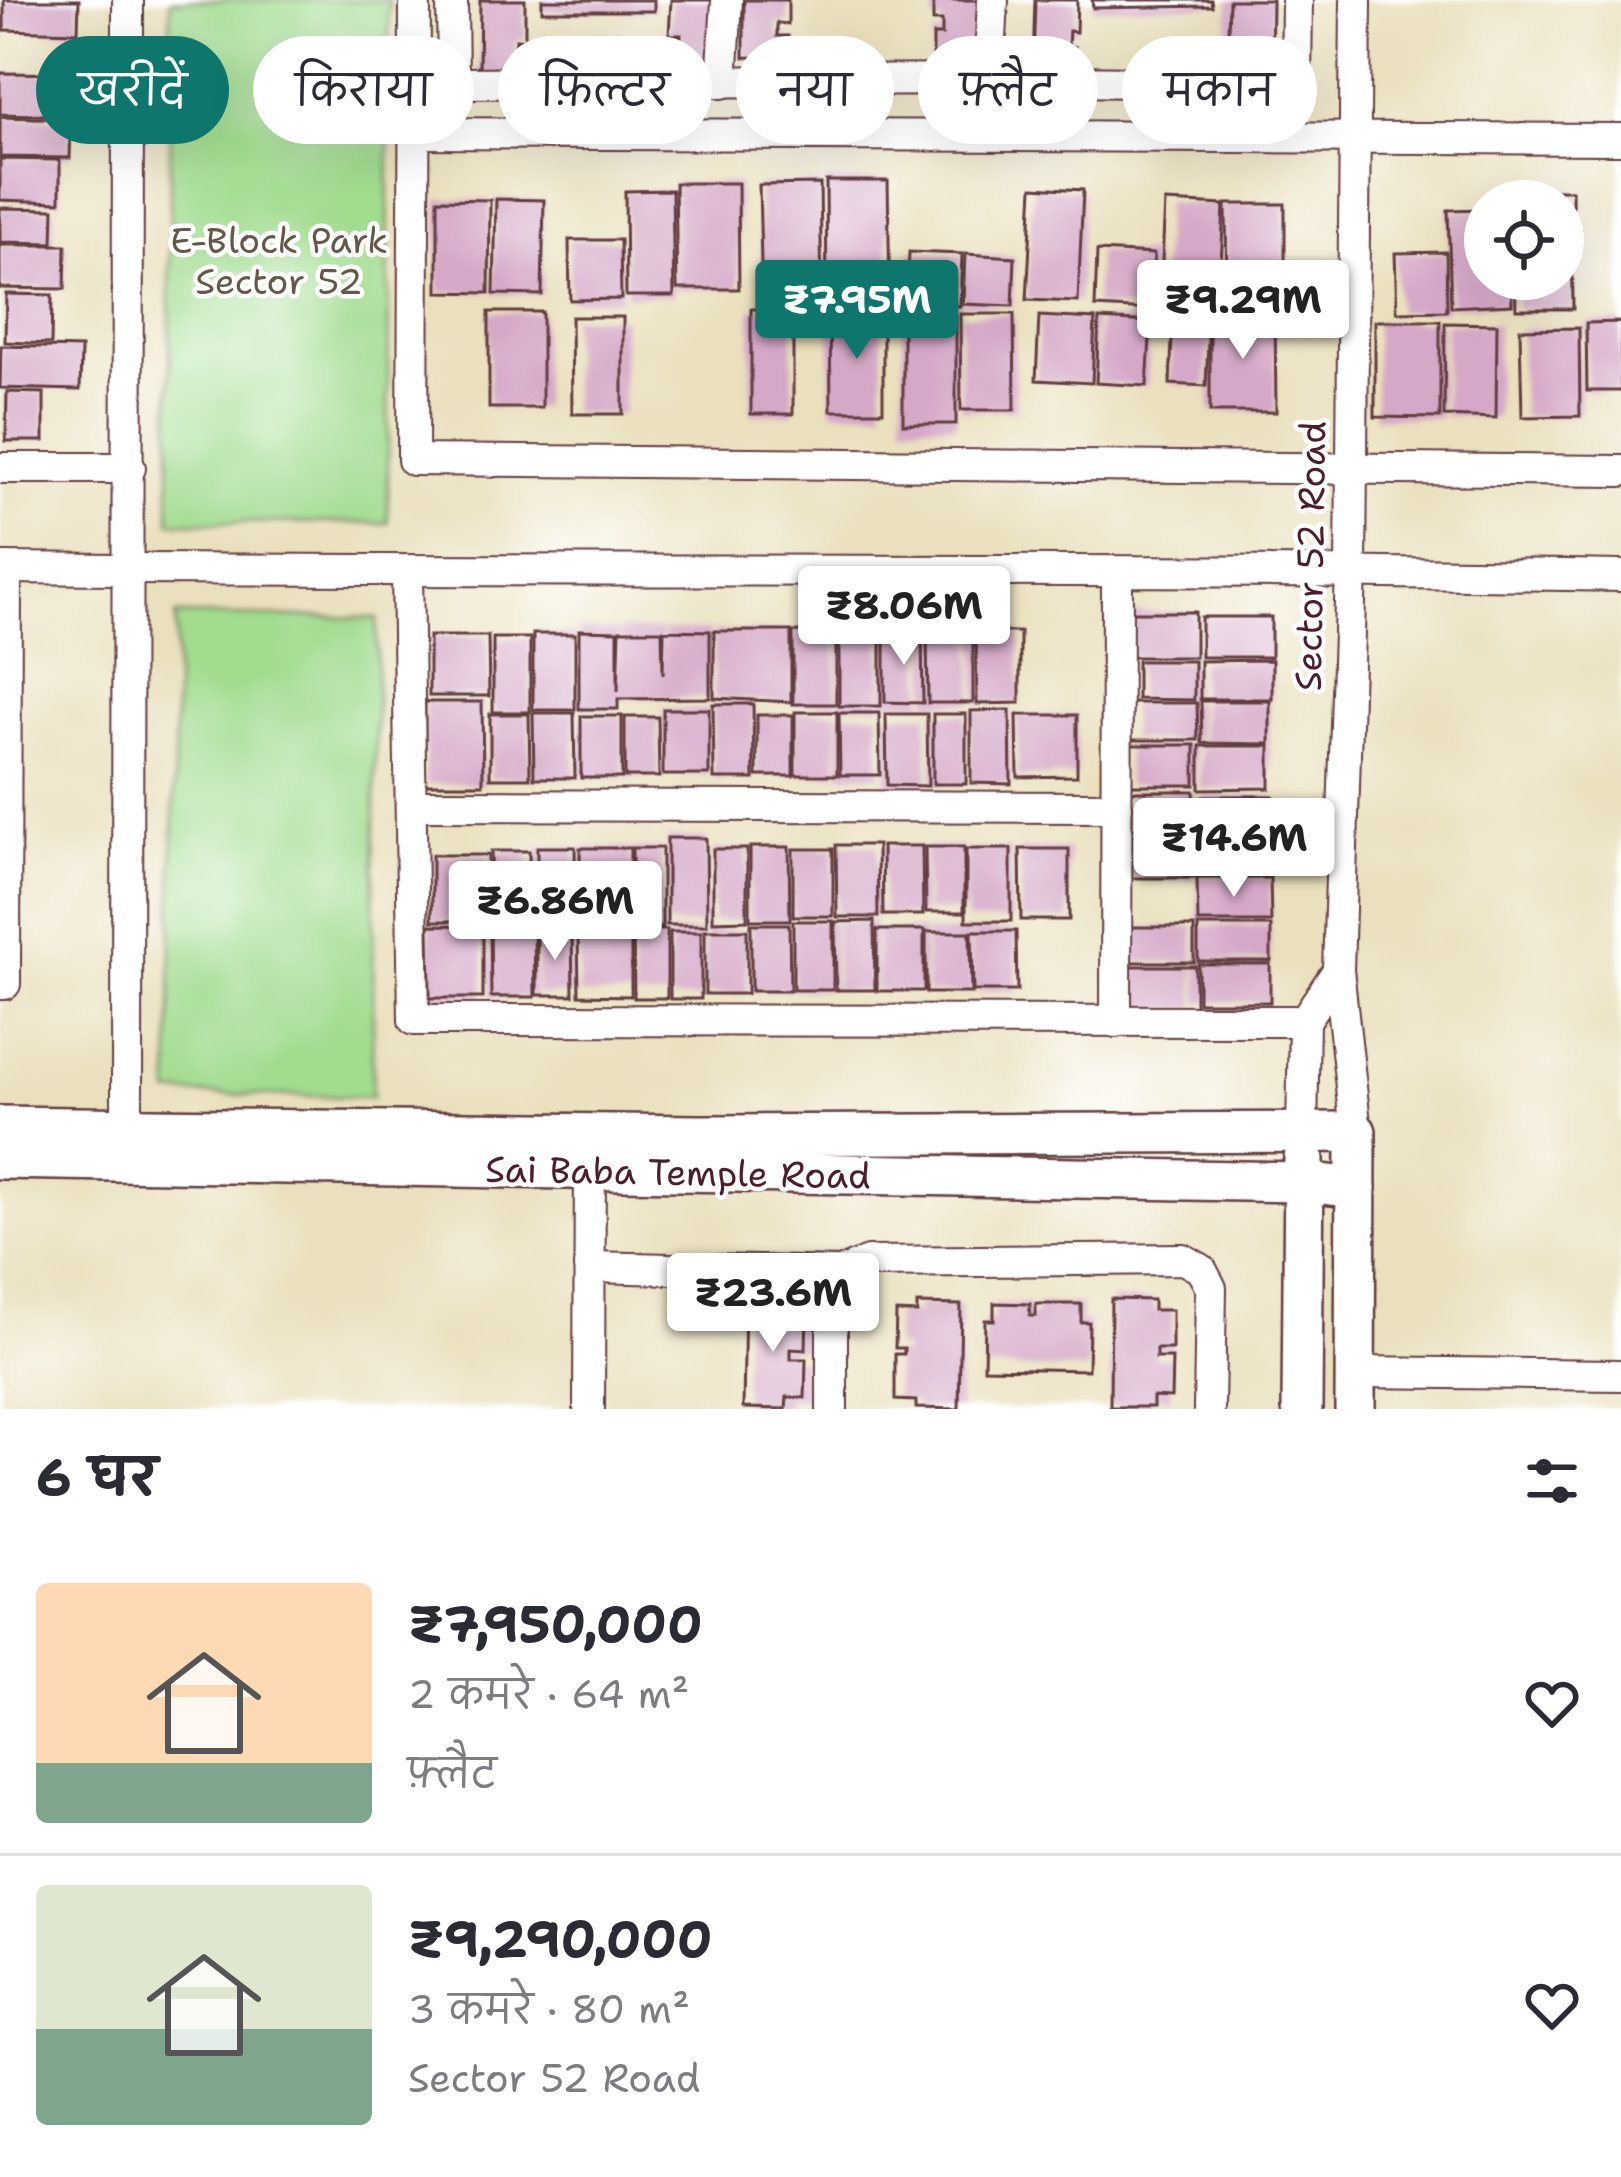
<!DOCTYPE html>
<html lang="hi">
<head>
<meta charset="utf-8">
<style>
	:root { --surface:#fff; --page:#f7f7f7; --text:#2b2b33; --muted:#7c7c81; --line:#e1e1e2; --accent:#0f766e }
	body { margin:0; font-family:"Shantell Sans","Playpen Sans Deva",sans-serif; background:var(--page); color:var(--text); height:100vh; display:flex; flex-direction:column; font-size:45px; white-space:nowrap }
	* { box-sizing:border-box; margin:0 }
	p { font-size:39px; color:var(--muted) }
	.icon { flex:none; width:66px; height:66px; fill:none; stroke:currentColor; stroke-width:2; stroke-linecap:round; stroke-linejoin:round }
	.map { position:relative; height:1409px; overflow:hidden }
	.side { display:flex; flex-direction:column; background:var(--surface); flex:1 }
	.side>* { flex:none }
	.top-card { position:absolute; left:36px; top:36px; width:1551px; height:108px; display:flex; gap:24px }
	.controls { position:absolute; left:1464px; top:180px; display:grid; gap:24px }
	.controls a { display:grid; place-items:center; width:120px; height:120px; border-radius:50%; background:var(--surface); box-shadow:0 12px 48px #0002; font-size:60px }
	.price { position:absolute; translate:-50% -102px; padding:0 27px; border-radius:12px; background:#fff; color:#222; font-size:39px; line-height:78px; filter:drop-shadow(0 3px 6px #0008) }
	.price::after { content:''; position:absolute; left:50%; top:72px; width:36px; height:27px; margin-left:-18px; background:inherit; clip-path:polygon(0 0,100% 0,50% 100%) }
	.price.on { background:var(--accent); color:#fff }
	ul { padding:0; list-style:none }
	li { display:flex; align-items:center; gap:36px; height:300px; padding:0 36px }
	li+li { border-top:3px solid var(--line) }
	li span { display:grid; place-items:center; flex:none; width:336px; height:240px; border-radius:12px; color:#555 }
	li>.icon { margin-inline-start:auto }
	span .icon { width:144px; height:144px; fill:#fffc; stroke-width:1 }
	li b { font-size:51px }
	h2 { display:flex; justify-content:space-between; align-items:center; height:144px; padding:0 36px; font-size:51px }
	.chip { padding:0 42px; border-radius:54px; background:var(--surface); box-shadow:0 12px 48px #0002; font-size:42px; line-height:108px }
	.chip.on { background:var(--accent); color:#fff }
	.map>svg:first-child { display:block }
	.green { fill:#a1dc8f; stroke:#767e5d; stroke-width:3 }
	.building { fill:#d5a8c7 }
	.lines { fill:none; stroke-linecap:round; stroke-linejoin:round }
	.minor-casing { stroke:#623c41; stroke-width:34 }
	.tertiary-casing { stroke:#623c41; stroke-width:44 }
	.minor { stroke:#fff; stroke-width:30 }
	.tertiary { stroke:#fff; stroke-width:39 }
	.labels { text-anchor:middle; stroke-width:9; stroke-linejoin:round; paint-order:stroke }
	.park-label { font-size:36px; fill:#645849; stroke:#fff }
	.street-label { font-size:36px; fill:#4a1f2b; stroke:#fff }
</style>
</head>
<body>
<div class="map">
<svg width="1621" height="1409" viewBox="0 0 1621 1409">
	<rect width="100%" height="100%" fill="#fff"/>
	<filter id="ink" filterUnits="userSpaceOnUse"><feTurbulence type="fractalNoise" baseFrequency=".00833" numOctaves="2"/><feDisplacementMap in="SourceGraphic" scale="24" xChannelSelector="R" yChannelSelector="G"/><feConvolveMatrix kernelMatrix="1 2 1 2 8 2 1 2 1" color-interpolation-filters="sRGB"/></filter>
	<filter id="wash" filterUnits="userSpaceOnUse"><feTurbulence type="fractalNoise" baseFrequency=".004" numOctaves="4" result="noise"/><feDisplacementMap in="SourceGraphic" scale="48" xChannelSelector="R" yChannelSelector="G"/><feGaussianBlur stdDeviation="2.7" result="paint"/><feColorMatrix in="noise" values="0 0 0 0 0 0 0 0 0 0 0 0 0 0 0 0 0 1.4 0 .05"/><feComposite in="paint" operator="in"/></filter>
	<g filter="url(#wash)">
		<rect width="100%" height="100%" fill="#eae0bd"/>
		<g class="green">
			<polygon points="170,0 389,0 388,523 170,522"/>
			<polygon points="176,615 377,618 372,1097 170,1094"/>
		</g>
		<g id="blocks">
			<g class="building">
				<polygon points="4,0 79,0 78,32 4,30"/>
				<polygon points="480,0 525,0 525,40 516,39 515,54 525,54 525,75 479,74"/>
				<rect x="542" y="0" width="112" height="11"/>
				<polygon points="671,0 717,0 714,73 668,71 669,50 680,50 681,35 669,35"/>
				<polygon points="744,0 788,0 788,24 777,23 777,36 788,36 787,58 744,57"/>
				<polygon points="933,0 985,0 984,62 933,62 933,35 942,35 942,21 933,21"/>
				<polygon points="1035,0 1077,0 1076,32 1069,31 1068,46 1075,47 1074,69 1033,67"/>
				<polygon points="1092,0 1211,0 1212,6 1093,8"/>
				<polygon points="1229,0 1272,0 1271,70 1228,69 1228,51 1240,51 1240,34 1228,34"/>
				<polygon points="0,73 80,74 79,116 0,114"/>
				<polygon points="0,117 71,119 70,158 0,157"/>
				<polygon points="0,159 60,160 60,202 0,200"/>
				<polygon points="826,181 888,181 890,298 827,299"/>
				<polygon points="675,183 738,183 739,289 677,289"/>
				<polygon points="820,184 822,300 762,301 759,185"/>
				<polygon points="1033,187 1083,190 1078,302 1027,300"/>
				<polygon points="672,190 674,296 626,296 625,191"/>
				<polygon points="1515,190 1572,190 1573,309 1516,309 1515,279 1563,279 1563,201 1515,201"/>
				<polygon points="438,199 490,200 489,293 438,292"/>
				<polygon points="496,199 544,200 542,295 494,294"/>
				<polygon points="1165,202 1224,205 1219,304 1160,300"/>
				<polygon points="1226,204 1285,204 1285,305 1227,305"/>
				<polygon points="0,208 54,209 53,243 0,242"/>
				<polygon points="1485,209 1485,279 1511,279 1512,304 1451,307 1448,210"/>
				<polygon points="569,240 620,240 621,299 570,300"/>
				<polygon points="0,245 66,245 65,289 0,288"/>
				<polygon points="1097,251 1154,254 1151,310 1095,307"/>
				<polygon points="909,252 962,254 960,306 907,303"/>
				<polygon points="1446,252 1447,311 1397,312 1395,253"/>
				<polygon points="965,254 1015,257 1013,306 963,304"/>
				<polygon points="6,294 52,295 51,344 5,342"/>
				<rect x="751" y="309" width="42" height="105"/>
				<rect x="489" y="312" width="53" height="96"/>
				<polygon points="1210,312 1275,313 1276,412 1210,412"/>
				<polygon points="830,313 883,313 883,411 831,411"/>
				<polygon points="960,314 1014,314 1015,410 961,410"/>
				<rect x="903" y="316" width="53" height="108"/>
				<polygon points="1039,316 1095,319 1092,383 1036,380"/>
				<polygon points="571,317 623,317 623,414 572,414"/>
				<polygon points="1173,318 1209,320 1206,386 1170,384"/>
				<polygon points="1099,319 1151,322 1147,386 1096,383"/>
				<polygon points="1375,321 1440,321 1440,418 1375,417"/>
				<polygon points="1621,322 1621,391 1587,391 1586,323"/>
				<polygon points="1445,323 1497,324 1496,418 1444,416"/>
				<polygon points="1579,328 1580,416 1522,417 1520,329"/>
				<polygon points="1,346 81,348 80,390 0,388"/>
				<polygon points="7,392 44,393 44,441 6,441"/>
				<rect x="1127" y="612" width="68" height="45"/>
				<rect x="1201" y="617" width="70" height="40"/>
				<polygon points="579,630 618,631 618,691 620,630 662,630 663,674 664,630 710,631 710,698 618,699 618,709 579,709"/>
				<polygon points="714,631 791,631 791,702 714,698"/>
				<rect x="793" y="632" width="43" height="72"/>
				<polygon points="976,632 1020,632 1020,703 977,704"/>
				<polygon points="839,633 881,634 881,706 839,706"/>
				<polygon points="927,633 973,633 973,703 928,703"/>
				<rect x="533" y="634" width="42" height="76"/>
				<polygon points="885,634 922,634 923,703 885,702"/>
				<polygon points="429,636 488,636 489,696 429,696"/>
				<rect x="493" y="638" width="37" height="74"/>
				<polygon points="1272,660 1272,699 1200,699 1200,661"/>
				<polygon points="1137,661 1194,661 1194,700 1137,699"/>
				<polygon points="1201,701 1270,701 1270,744 1202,743"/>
				<polygon points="425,702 482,702 483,784 425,784"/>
				<polygon points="1131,703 1197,703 1198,740 1131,740"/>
				<polygon points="713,704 753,704 754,779 714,779"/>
				<rect x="663" y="709" width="46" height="66"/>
				<polygon points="1010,710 1011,784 971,783 971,711"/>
				<rect x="795" y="712" width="42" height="63"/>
				<polygon points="533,713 574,713 575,778 534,778"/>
				<polygon points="839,713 879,713 880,775 840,775"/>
				<polygon points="490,714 529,714 530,778 490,778"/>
				<polygon points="886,714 927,714 928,786 887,785"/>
				<rect x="933" y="714" width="33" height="70"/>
				<rect x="757" y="715" width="36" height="61"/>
				<polygon points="1017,715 1077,715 1077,776 1018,777"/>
				<rect x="581" y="716" width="41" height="62"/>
				<polygon points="625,717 658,717 659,777 625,777"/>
				<polygon points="1126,745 1195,745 1195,785 1127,785"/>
				<polygon points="1200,746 1270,746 1270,788 1200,789"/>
				<polygon points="1130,791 1194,791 1195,829 1130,829"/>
				<rect x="1203" y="796" width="70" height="35"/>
				<polygon points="1126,835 1193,835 1194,878 1126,878"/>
				<polygon points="667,838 706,838 707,925 667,925"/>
				<rect x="1197" y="838" width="74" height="37"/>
				<polygon points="836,845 877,845 878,917 837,917"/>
				<polygon points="882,846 922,846 923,915 883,915"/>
				<polygon points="537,847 575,847 576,925 537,925"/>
				<polygon points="750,847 789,847 790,920 750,920"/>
				<polygon points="925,847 964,847 964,912 926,912"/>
				<polygon points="580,848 630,848 630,927 581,927"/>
				<rect x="632" y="848" width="30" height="80"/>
				<polygon points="713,849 747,849 747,920 713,921"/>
				<rect x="793" y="849" width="40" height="67"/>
				<rect x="966" y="849" width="45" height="72"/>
				<polygon points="1020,849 1069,849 1069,920 1021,920"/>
				<polygon points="491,851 529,851 530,922 492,922"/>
				<polygon points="432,855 488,855 489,921 432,921"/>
				<polygon points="1197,878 1270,878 1271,922 1198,922"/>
				<rect x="793" y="921" width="40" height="69"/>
				<polygon points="874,921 875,990 836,990 835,922"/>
				<polygon points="751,924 789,924 790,991 751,991"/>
				<polygon points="429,925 483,926 483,998 430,998"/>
				<polygon points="490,925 534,925 535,997 491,997"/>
				<rect x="1198" y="926" width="73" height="35"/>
				<rect x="1127" y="927" width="67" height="35"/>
				<polygon points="633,930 667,930 667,998 634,998"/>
				<rect x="705" y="930" width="42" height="64"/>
				<rect x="877" y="930" width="47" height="61"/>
				<polygon points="537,931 572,931 573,995 537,995"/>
				<polygon points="578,931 631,931 631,996 579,995"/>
				<polygon points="972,931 1016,931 1017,991 973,991"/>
				<rect x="670" y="932" width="31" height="67"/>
				<polygon points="926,932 970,932 971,993 926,993"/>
				<rect x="1198" y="964" width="72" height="38"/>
				<rect x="1124" y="966" width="71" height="43"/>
				<polygon points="1111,1299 1153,1300 1153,1310 1172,1310 1172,1349 1156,1349 1156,1358 1172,1358 1171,1398 1153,1397 1153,1407 1110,1407"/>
				<polygon points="745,1302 785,1303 785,1311 807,1311 806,1350 791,1349 791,1359 806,1359 805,1398 787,1397 786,1409 743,1408"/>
				<polygon points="994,1303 1030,1304 1030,1316 1036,1316 1036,1304 1081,1304 1081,1322 1089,1322 1088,1370 984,1368 985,1320 994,1320"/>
				<polygon points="917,1304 961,1305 959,1409 916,1408 916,1401 895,1400 895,1354 904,1354 904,1348 895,1348 896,1312 917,1313"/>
			</g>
		</g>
	</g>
	<g filter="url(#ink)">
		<use href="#blocks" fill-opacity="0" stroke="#623c41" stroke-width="3"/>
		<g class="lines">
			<g class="minor-casing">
				<g id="minor">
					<polyline points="415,0 413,460 1621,471"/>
					<polyline points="452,0 453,83 989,80 1296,84 1297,0"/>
					<polyline points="989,80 993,0"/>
					<polyline points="722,83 727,0"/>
					<polyline points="414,133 1621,139"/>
					<polyline points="0,468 130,468"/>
					<path d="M0 568C540 573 1081 567 1621 576"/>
					<polyline points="407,571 414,1020 1304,1021"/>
					<polyline points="411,805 1117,807"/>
					<polyline points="0,984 5,984 6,568"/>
					<polyline points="1116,1022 1117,572"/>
					<polyline points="127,1128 128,0"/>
					<polyline points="1356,1132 1338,970 1351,571 1356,0"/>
					<polyline points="1302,1134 1304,1021 1338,970"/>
					<polyline points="589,1267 841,1273 868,1262 1183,1259 1201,1269 1211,1288 1209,1409"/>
					<polyline points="1355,1372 1621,1375"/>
					<polyline points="589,1409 590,1151"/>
					<polyline points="832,1409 832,1307 841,1273"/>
				</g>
			</g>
			<g class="tertiary-casing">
				<g id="tertiary">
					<polyline points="0,1126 698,1135 1356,1132 1355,1409"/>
					<polyline points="0,1159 1305,1182 1356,1188"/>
					<polyline points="1302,1409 1304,1158"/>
				</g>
			</g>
			<use href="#minor" class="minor"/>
			<use href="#tertiary" class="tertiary"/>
		</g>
	</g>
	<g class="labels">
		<g class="park-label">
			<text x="279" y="253">E-Block Park<tspan x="279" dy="41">Sector 52</tspan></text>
		</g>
		<g class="street-label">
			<text transform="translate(1310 556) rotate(-89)" y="13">Sector 52 Road</text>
			<text transform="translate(678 1172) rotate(1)" y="13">Sai Baba Temple Road</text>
		</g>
	</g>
</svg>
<div class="controls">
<a><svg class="icon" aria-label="locate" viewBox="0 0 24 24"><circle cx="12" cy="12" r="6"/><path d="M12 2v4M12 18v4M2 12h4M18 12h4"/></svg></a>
</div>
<b class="price on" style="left:857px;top:362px">₹7.95M</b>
<b class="price" style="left:1243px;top:362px">₹9.29M</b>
<b class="price" style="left:904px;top:668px">₹8.06M</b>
<b class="price" style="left:1234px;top:900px">₹14.6M</b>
<b class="price" style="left:555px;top:963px">₹6.86M</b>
<b class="price" style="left:773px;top:1355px">₹23.6M</b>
<div class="top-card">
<a class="chip on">खरीदें</a>
<a class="chip">किराया</a>
<a class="chip">फ़िल्टर</a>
<a class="chip">नया</a>
<a class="chip">फ़्लैट</a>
<a class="chip">मकान</a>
</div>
</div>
<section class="side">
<h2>6 घर<svg class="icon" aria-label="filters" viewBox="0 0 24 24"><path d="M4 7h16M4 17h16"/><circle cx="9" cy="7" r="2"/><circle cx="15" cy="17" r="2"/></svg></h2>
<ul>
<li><span style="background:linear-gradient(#ffd9b3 75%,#7fa58c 0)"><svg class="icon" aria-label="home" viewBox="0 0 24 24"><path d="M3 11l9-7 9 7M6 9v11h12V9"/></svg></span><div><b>₹7,950,000</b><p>2 कमरे · 64 m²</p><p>फ़्लैट</p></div><svg class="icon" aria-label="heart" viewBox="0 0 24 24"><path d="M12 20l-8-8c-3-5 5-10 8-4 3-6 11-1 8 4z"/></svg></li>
<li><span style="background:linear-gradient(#dfe7d0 60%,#7fa58c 0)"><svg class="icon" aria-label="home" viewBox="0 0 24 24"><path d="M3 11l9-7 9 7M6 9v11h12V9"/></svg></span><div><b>₹9,290,000</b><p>3 कमरे · 80 m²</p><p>Sector 52 Road</p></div><svg class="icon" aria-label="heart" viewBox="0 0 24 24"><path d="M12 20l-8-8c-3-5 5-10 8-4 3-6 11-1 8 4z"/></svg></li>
</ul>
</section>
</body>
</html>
